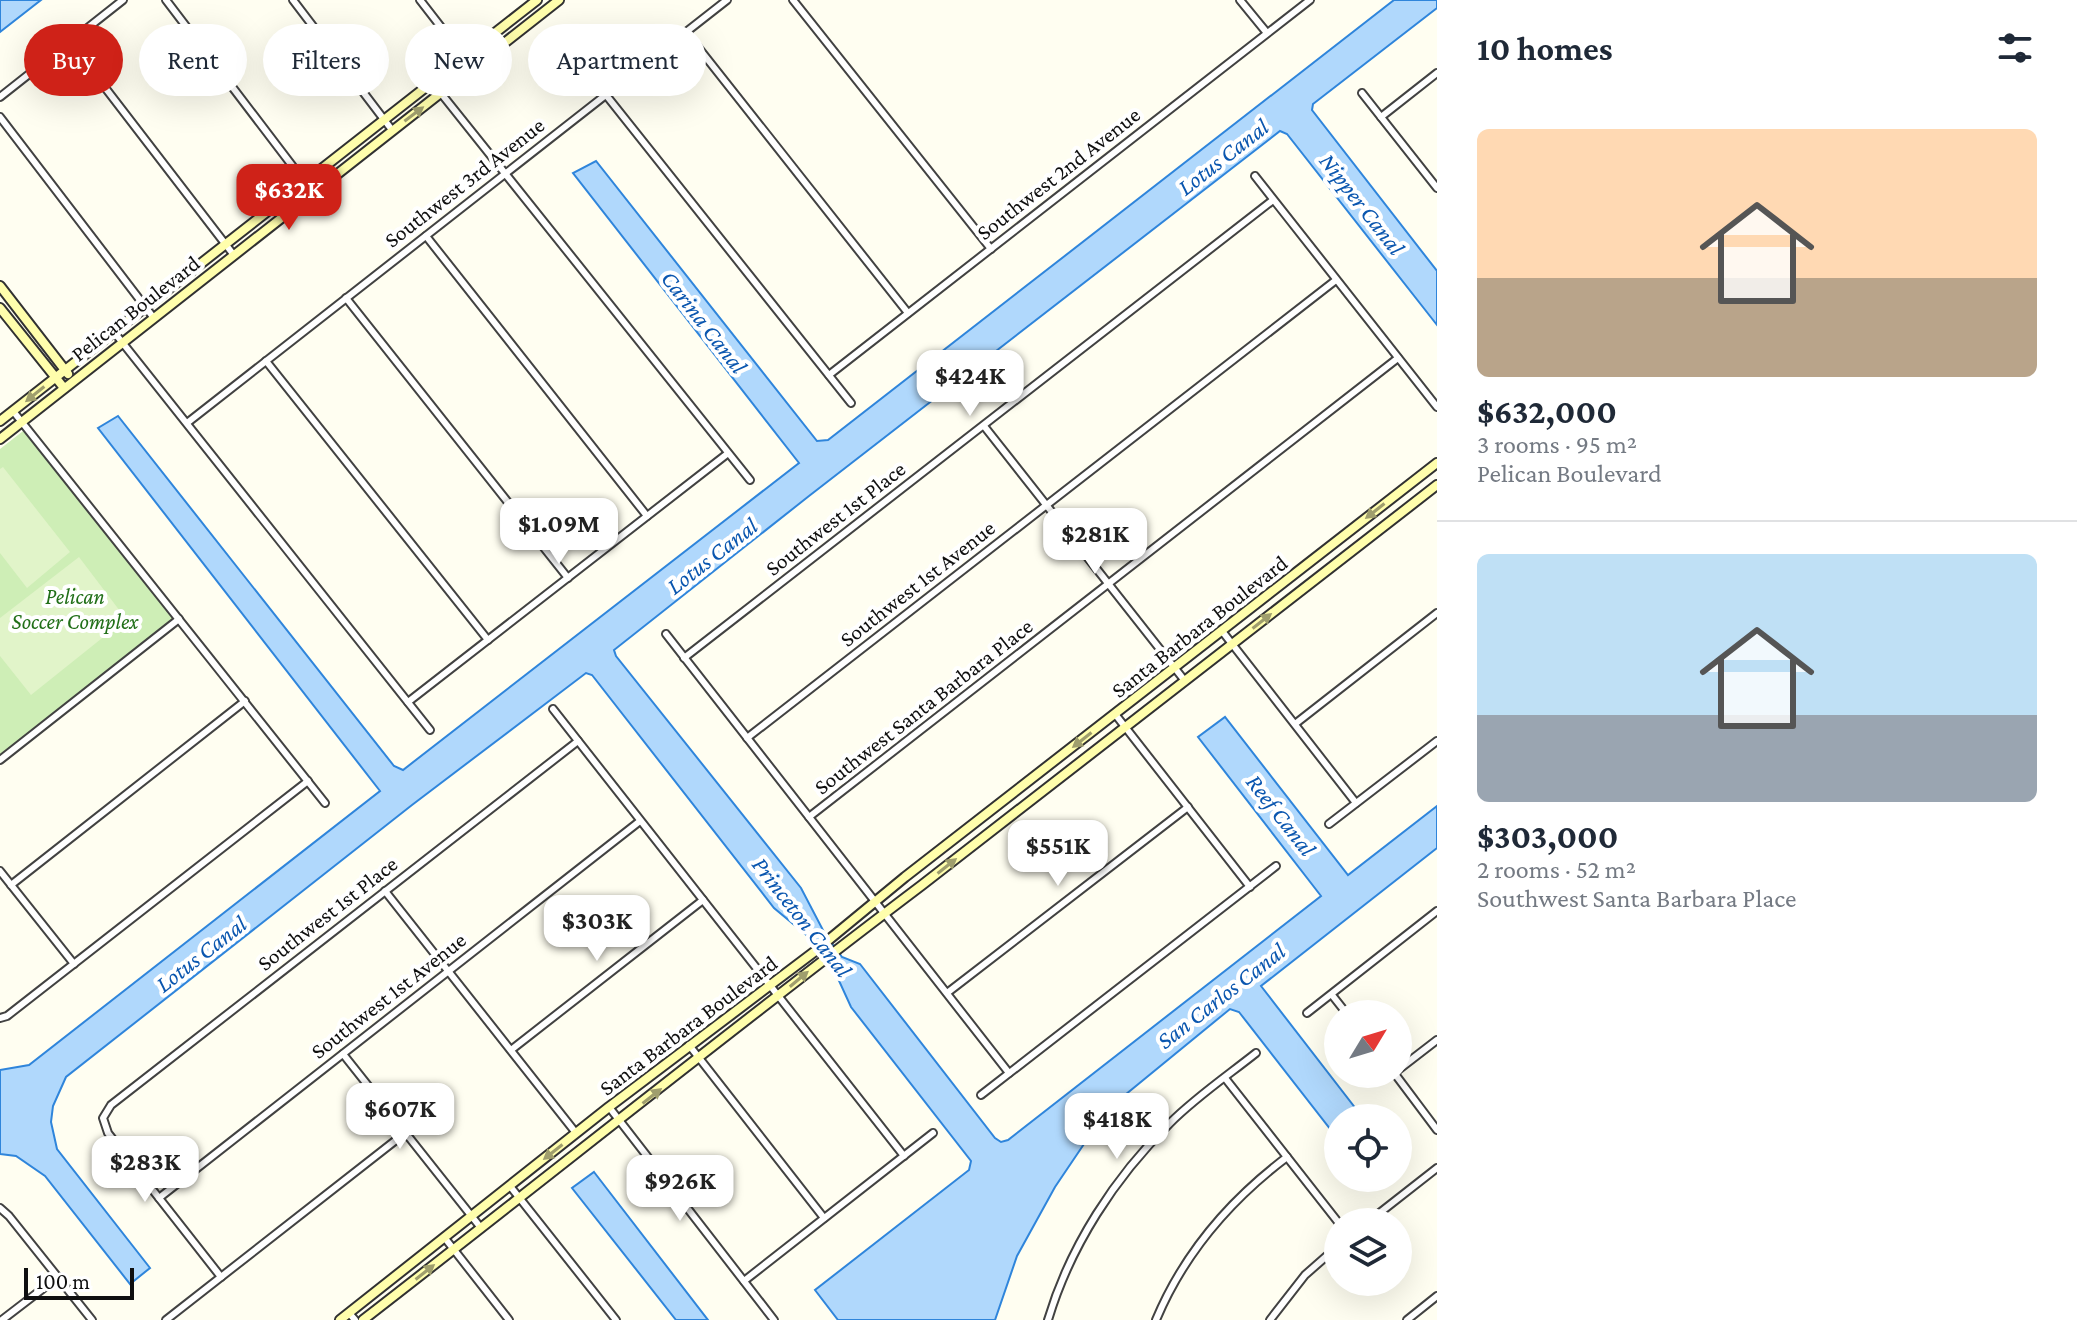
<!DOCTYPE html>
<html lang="en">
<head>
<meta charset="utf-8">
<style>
	:root { --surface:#fff; --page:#f6f6f7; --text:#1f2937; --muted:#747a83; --line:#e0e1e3; --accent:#cf2218 }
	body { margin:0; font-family:"Crimson Pro",serif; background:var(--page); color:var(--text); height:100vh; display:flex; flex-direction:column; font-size:30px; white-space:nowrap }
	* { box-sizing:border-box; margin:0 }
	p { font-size:26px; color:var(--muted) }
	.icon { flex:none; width:44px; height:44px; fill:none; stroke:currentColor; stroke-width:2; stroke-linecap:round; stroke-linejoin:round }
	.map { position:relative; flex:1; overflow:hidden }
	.side { display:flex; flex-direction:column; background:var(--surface); width:640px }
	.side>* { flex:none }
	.hud { position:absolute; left:24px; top:24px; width:760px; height:72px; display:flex; gap:16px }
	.needle { width:52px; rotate:52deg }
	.tools { position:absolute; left:1324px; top:1000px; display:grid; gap:16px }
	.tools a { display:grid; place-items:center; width:88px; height:88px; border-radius:50%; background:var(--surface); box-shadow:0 8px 32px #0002; font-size:40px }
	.scale { position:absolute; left:24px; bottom:20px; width:110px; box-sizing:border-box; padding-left:8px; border:4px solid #0f0f0f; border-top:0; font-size:22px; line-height:28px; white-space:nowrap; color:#0f0f0f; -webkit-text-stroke:6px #fff; paint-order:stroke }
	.price { position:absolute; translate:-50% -68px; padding:0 18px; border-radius:16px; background:#fff; color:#222; font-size:26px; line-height:52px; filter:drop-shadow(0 2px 4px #0008) }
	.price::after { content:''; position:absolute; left:50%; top:48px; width:24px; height:18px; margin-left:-12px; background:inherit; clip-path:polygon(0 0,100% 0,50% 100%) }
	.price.selected { background:var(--accent); color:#fff }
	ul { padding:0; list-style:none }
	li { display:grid; align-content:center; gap:16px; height:424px; padding:0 40px }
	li+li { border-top:2px solid var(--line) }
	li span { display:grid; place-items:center; height:248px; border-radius:12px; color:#555 }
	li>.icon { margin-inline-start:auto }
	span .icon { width:144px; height:144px; fill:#fffc; stroke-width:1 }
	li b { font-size:34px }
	h2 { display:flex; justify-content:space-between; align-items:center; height:96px; padding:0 40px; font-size:34px }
	.chip { padding:0 28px; border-radius:36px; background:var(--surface); box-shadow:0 8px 32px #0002; font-size:28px; line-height:72px }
	.chip.selected { background:var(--accent); color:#fff }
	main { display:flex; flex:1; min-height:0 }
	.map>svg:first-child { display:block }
	.green { fill:#ceeeb6 }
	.pitch { fill:#e1f4c9 }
	.water { fill:#b0d8fc; stroke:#2f85db; stroke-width:2 }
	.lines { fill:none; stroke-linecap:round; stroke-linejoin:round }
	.street-casing { stroke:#424242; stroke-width:10 }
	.secondary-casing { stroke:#313131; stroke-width:12 }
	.street { stroke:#fff; stroke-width:6 }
	.secondary { stroke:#fffeac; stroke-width:8 }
	.oneway { fill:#9f9e6d }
	.labels { text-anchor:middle; stroke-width:8; stroke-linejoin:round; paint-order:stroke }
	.street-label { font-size:22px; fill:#0f0f0f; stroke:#fff }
	.park-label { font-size:22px; font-style:italic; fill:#216f18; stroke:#fff }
	.water-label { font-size:24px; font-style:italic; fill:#0a56af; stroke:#fff }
</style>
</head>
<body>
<main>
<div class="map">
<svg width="1437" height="1320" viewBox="0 0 1437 1320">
	<rect width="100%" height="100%" fill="#fffef1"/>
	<polygon class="green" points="27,428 179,619 0,760 0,449"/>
	<g class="pitch">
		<polygon points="3,467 70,552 27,588 0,553 0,469"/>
		<polygon points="79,557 126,619 31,695 0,656 0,618"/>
	</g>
	<g class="water">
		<polygon points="0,0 41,0 0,32"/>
		<polygon points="1394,0 1437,0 1437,8 1313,104 1312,110 1437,271 1437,325 1287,134 1280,131 809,496 614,650 616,656 801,888 825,934 842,957 860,964 995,1138 1001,1142 1008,1140 1321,896 1198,737 1225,717 1348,875 1437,806 1437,848 1261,986 1363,1118 1338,1118 1338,1139 1239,1012 1230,1009 1125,1095 1084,1144 1055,1187 1017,1256 995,1320 838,1320 815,1290 969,1170 971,1161 851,1007 830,961 816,943 774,908 592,675 586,673 412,805 66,1077 53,1106 51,1122 57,1149 150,1268 130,1284 45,1176 16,1156 0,1154 0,1070 29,1065 380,791 98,428 118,416 394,766 403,770 799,463 573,173 596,161 817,441 828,440"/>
		<polygon points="594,1172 708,1320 676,1320 572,1188"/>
	</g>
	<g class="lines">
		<g class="street-casing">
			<g id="street">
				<polyline points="166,0 313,193"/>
				<polyline points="293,0 392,130"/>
				<polyline points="420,0 472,67"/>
				<polyline points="793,0 991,249"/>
				<polyline points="1240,0 1267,33"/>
				<polyline points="686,32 908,313"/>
				<polyline points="70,42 233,254"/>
				<polyline points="432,82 750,480"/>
				<polyline points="1362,93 1437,188"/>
				<polyline points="606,95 851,403"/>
				<polyline points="0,97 123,0"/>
				<polyline points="0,117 153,317"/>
				<polyline points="1381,117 1437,73"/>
				<polyline points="1255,176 1437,407"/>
				<polyline points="426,236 647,516"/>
				<polyline points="346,298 568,578"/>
				<polyline points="114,332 430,730"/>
				<polyline points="266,361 488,640"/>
				<polyline points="829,375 1310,0"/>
				<polyline points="13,411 325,803"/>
				<polyline points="187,423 727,0"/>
				<polyline points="984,426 1185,681"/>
				<polyline points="1222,631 1356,803"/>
				<polyline points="666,634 1009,1073"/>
				<polyline points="684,658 1273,200"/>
				<polyline points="408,702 727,454"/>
				<polyline points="553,709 904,1156"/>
				<polyline points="1115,714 1250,887"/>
				<polyline points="1295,724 1437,613"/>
				<polyline points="747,738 1336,280"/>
				<polyline points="0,760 179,619"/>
				<polyline points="809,817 1398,358"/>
				<polyline points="1329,824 1437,741"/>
				<polyline points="0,871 74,964"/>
				<polyline points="11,885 245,701"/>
				<polyline points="385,891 576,1133"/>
				<polyline points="947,993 1188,807"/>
				<polyline points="1332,995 1347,1014"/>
				<polyline points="1307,1013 1437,911"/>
				<polyline points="0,1018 7,1016 308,781"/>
				<polyline points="689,1045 824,1218"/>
				<polyline points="511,1050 703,900"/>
				<polyline points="343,1054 481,1228"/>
				<polyline points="1398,1070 1437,1040"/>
				<polyline points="1395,1074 1437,1130"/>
				<polyline points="1225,1078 1338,1222"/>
				<polyline points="981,1095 1276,866"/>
				<polyline points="609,1107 774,1320"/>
				<polyline points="510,1186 616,1320"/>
				<polyline points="159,1198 640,821"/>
				<polyline points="0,1208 9,1216 92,1320"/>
				<polyline points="1368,1222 1437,1168"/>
				<polyline points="444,1237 509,1320"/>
				<polyline points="221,1277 108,1133 103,1118 111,1105 578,741"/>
				<polyline points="744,1281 933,1133"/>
				<polyline points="349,1313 355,1320"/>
				<polyline points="2,1320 58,1277"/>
				<polyline points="166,1320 405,1133"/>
				<path d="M1048 1320C1070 1246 1115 1177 1170 1123 1196 1097 1227 1076 1256 1053"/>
				<path d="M1156 1320C1184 1253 1230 1200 1287 1157"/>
				<polyline points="1270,1320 1305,1275 1338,1246"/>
				<polyline points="1407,1320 1437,1296"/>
			</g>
		</g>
		<g class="secondary-casing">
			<g id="secondary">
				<polyline points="0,286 68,374"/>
				<polyline points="0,308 64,388"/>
				<polyline points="0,421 537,0"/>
				<polyline points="0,439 559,0"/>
				<polyline points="340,1320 609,1107 814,952 905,877 1437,463"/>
				<path d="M363 1320C550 1175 734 1027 922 885L1437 485"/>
			</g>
		</g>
		<use href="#street" class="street"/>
		<use href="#secondary" class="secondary"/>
	</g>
	<defs><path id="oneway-solid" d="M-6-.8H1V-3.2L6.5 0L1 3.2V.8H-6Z" transform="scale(2)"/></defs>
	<g class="oneway">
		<use href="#oneway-solid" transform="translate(414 114) rotate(-37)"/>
		<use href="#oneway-solid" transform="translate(35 394) rotate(141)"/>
		<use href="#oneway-solid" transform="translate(1375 511) rotate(142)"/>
		<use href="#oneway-solid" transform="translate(1262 621) rotate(-38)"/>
		<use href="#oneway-solid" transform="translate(1082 740) rotate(142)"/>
		<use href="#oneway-solid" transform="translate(947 866) rotate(-38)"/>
		<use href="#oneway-solid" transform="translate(799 979) rotate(-40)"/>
		<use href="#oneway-solid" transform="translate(652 1096) rotate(-38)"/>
		<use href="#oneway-solid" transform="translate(553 1152) rotate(142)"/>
		<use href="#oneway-solid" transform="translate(425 1272) rotate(-38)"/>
	</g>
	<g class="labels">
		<g class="street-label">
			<text transform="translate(1058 173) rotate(-38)" y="8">Southwest 2nd Avenue</text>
			<text transform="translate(464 182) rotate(-38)" y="8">Southwest 3rd Avenue</text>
			<text transform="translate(135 308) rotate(-38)" y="8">Pelican Boulevard</text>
			<text transform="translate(835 518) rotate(-38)" y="8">Southwest 1st Place</text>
			<text transform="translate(917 583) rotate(-38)" y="8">Southwest 1st Avenue</text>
			<text transform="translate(1199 626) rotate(-38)" y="8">Santa Barbara Boulevard</text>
			<text transform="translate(923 706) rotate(-38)" y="8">Southwest Santa Barbara Place</text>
			<text transform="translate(327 913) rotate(-38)" y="8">Southwest 1st Place</text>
			<text transform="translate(388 995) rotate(-38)" y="8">Southwest 1st Avenue</text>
			<text transform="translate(688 1025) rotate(-37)" y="8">Santa Barbara Boulevard</text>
		</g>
		<g class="park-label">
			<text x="75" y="604">Pelican<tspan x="75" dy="25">Soccer Complex</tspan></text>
		</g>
		<g class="water-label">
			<text transform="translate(1223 157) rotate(-38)" y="8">Lotus Canal</text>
			<text transform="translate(1362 204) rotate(52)" y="8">Nipper Canal</text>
			<text transform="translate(704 322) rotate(52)" y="8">Carina Canal</text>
			<text transform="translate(712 556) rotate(-38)" y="8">Lotus Canal</text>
			<text transform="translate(1281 815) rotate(52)" y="8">Reef Canal</text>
			<text transform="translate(802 917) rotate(52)" y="8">Princeton Canal</text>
			<text transform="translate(201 954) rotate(-38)" y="8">Lotus Canal</text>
			<text transform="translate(1221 996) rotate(-38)" y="8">San Carlos Canal</text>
		</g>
	</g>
</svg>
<div class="tools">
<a><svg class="needle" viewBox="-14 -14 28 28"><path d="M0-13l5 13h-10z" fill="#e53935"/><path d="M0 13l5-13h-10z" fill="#747a83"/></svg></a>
<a><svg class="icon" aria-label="locate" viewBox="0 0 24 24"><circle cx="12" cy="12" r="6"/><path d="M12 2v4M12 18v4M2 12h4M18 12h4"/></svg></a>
<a><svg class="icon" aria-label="layers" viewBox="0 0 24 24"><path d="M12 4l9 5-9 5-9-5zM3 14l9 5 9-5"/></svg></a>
</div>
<div class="scale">100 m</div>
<b class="price selected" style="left:289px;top:232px">$632K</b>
<b class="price" style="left:970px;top:418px">$424K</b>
<b class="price" style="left:559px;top:566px">$1.09M</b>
<b class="price" style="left:1095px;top:576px">$281K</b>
<b class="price" style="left:1058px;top:888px">$551K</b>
<b class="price" style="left:597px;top:963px">$303K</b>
<b class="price" style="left:400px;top:1151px">$607K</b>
<b class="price" style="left:1117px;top:1161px">$418K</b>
<b class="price" style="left:145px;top:1204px">$283K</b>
<b class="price" style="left:680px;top:1223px">$926K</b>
<div class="hud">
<a class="chip selected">Buy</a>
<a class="chip">Rent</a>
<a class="chip">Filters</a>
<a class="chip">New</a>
<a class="chip">Apartment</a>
</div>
</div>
<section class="side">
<h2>10 homes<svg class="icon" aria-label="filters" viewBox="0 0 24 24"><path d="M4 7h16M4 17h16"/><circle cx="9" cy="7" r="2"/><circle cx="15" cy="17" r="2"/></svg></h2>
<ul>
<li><span style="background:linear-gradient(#ffd9b3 60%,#b9a48a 0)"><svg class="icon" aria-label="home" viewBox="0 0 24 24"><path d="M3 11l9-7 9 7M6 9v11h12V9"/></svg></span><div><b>$632,000</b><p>3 rooms · 95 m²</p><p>Pelican Boulevard</p></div></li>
<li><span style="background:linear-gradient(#bfe0f5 65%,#9aa5b1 0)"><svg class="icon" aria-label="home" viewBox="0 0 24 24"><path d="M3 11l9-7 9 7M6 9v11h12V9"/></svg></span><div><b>$303,000</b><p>2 rooms · 52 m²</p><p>Southwest Santa Barbara Place</p></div></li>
</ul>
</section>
</main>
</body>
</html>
